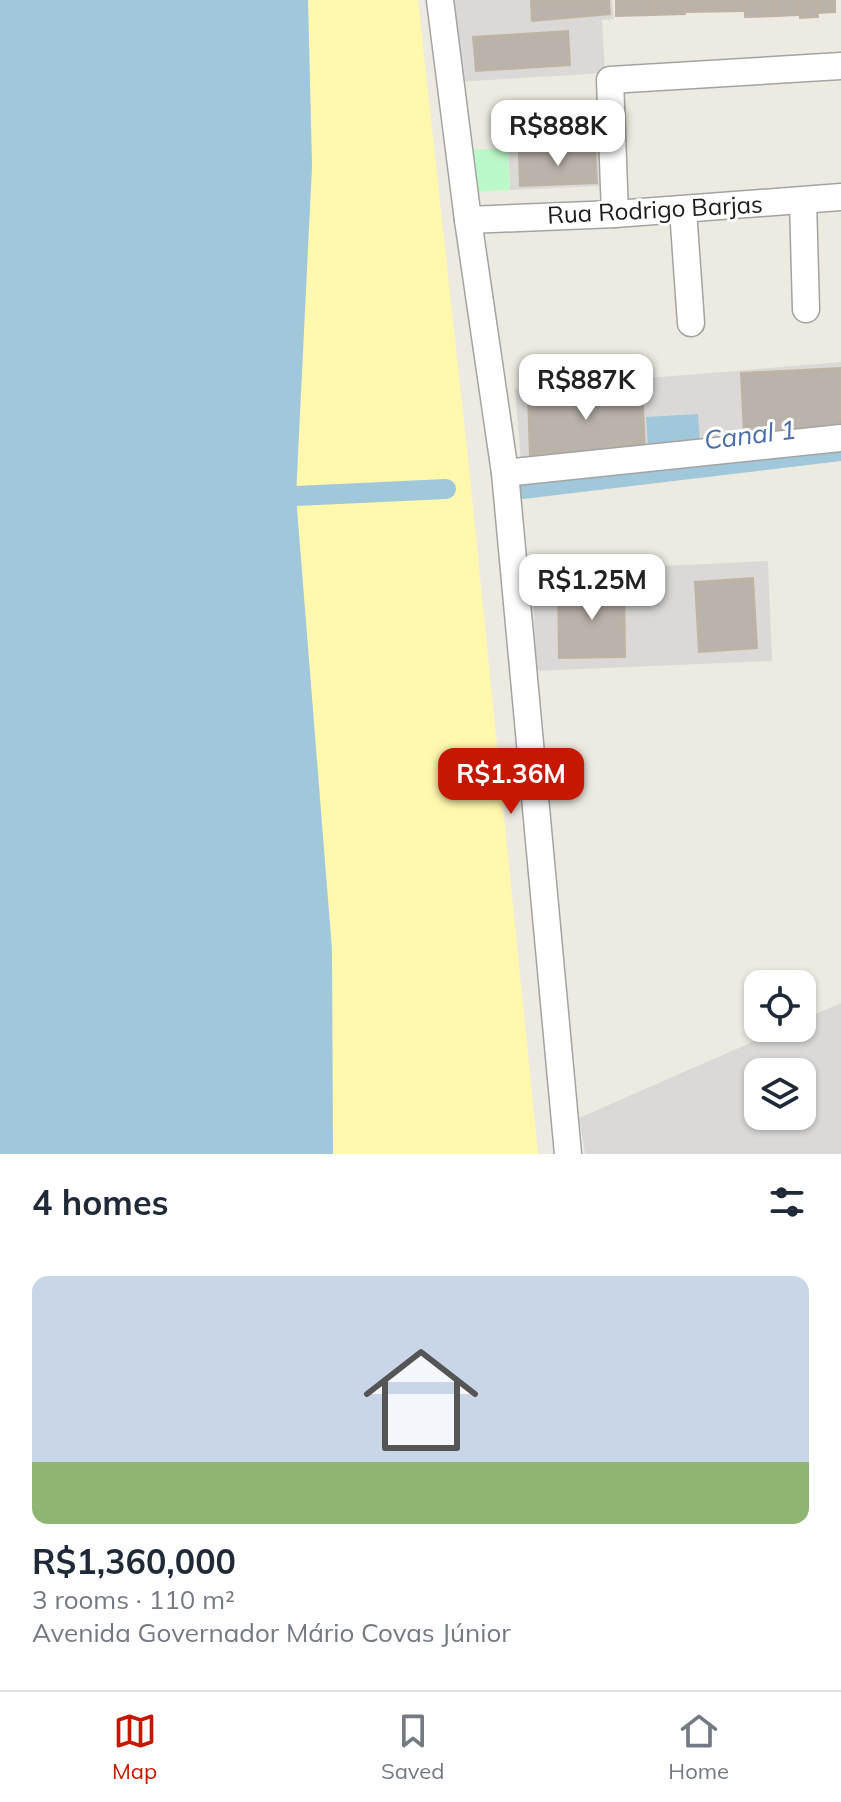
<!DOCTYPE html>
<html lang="en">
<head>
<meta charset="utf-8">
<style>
	:root { --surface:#fff; --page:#f2f2f3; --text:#1f2937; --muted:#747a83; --line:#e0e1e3; --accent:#c61801 }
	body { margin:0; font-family:Mulish,sans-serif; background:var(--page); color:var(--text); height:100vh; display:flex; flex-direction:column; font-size:30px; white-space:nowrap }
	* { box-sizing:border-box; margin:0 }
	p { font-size:26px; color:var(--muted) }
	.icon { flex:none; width:44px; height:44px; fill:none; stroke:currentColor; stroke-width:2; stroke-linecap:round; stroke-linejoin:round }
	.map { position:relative; height:1154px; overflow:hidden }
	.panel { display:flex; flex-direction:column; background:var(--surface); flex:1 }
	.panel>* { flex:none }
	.tools { position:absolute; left:744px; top:970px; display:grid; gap:16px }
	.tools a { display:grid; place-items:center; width:72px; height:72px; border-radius:16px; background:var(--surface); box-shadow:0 2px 6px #0004; font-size:40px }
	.price { position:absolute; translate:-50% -68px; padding:0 18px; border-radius:16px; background:#fff; color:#222; font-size:26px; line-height:52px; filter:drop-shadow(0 2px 4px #0008) }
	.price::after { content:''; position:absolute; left:50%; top:48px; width:24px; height:18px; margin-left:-12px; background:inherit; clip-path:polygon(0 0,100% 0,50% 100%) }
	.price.selected { background:var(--accent); color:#fff }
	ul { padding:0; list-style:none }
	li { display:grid; align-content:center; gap:16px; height:424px; padding:0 32px }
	li span { display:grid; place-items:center; height:248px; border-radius:16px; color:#555 }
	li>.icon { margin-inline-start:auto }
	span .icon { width:144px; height:144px; fill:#fffc; stroke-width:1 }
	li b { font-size:34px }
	h2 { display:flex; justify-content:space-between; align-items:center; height:96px; padding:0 32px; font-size:34px }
	.tabs { display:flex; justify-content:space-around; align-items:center; height:112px; border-top:2px solid var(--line); background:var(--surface); font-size:22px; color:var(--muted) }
	.tabs a { display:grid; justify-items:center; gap:4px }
	.tabs .selected { color:var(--accent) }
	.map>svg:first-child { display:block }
	.residential { fill:#dad9d8; fill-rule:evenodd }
	.sand { fill:#fff8ad }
	.park { fill:#bcf9c8 }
	.water { fill:#a1c7db }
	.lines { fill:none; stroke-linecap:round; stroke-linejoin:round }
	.canal { stroke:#a1c7db; stroke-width:20 }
	.building { fill:#bab3aa; stroke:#bfb3a4; stroke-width:2 }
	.minor-casing { stroke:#a3a3a3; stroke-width:29 }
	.minor { stroke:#fff; stroke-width:26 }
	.labels { text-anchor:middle; stroke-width:6; stroke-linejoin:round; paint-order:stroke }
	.street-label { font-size:24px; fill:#1c1c1c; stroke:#fff }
	.water-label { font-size:26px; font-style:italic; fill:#496eaa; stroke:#fff }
</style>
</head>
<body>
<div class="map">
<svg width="841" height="1154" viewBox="0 0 841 1154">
	<rect width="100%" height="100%" fill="#edebe1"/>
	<g class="residential">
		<polygon points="452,0 612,0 614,19 602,20 605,73 456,82"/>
		<polygon points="599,144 601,186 510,190 508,148"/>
		<polygon points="841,362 841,435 521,462 515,389"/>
		<polygon points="768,561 772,661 536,671 532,572"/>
		<path d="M841 1003V1154H585L579 1118 784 1028H802V1020ZM758 1072H802V1116H758Z"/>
	</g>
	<polygon class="sand" points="308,0 418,0 470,477 538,1154 333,1154 332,950 296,496 312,166"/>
	<polygon class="park" points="508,148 510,190 471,192 469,150"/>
	<g class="water">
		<polygon points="0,0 308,0 312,166 296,496 332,950 333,1154 0,1154"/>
		<polygon points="698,414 700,442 648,446 646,417"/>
	</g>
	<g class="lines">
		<g class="canal">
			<polyline points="522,489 841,451"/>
			<polyline points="296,496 446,489"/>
		</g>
	</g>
	<g class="building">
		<polygon points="531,0 609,0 610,14 532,21"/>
		<polygon points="616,0 652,0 652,15 616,16"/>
		<polygon points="653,0 685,0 685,14 654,15"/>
		<polygon points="686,0 744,0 744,11 686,12"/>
		<polygon points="745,0 776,0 777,16 745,17"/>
		<polygon points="777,0 798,0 798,15 777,16"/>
		<polygon points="799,0 817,0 818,17 800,18"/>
		<polygon points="818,0 835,0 835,12 818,13"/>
		<polygon points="568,31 570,65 476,71 473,37"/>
		<polygon points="595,149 597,183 520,186 519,153"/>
		<polygon points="841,368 841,429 744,434 741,373"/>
		<polygon points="642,389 645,449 530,455 528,394"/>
		<polygon points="753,578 757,648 699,652 695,582"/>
		<polygon points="624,585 625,657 559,658 558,586"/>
	</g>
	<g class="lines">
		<g class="minor-casing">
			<g id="minor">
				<polyline points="440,0 468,220 505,473 568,1154"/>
				<polyline points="803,201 806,309"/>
				<polyline points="683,210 691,323"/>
				<polyline points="615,214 610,80 841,66"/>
				<polyline points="468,220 615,214 841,197"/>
				<polyline points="505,473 841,438"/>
			</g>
		</g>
		<use href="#minor" class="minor"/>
	</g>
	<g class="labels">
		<g class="street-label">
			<text transform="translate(655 210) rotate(-3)" y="8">Rua Rodrigo Barjas</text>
		</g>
		<g class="water-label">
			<text transform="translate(750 435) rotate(-7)" y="9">Canal 1</text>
		</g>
	</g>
</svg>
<div class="tools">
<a><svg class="icon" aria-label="locate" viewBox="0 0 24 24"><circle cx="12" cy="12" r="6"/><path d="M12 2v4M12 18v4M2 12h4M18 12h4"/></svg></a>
<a><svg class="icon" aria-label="layers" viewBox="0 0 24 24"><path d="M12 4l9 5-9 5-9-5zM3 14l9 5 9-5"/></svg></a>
</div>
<b class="price" style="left:558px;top:168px">R$888K</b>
<b class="price" style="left:586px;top:422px">R$887K</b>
<b class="price" style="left:592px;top:622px">R$1.25M</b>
<b class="price selected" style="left:511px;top:816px">R$1.36M</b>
</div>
<section class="panel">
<h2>4 homes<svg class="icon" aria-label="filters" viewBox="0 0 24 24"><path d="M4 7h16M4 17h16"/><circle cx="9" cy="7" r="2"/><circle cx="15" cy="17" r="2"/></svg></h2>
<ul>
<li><span style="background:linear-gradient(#c9d6e8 75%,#8fb573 0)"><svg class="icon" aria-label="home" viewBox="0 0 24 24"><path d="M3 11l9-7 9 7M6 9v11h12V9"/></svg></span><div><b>R$1,360,000</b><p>3 rooms · 110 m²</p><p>Avenida Governador Mário Covas Júnior</p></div></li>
</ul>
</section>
<nav class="tabs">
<a class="selected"><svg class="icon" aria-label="map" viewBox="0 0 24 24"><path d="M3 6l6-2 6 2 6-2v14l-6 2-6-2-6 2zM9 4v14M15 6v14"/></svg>Map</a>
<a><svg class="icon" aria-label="saved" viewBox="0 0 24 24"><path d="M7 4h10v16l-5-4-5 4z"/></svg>Saved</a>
<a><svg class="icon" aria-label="home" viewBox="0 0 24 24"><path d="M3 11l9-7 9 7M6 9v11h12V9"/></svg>Home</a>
</nav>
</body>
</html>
